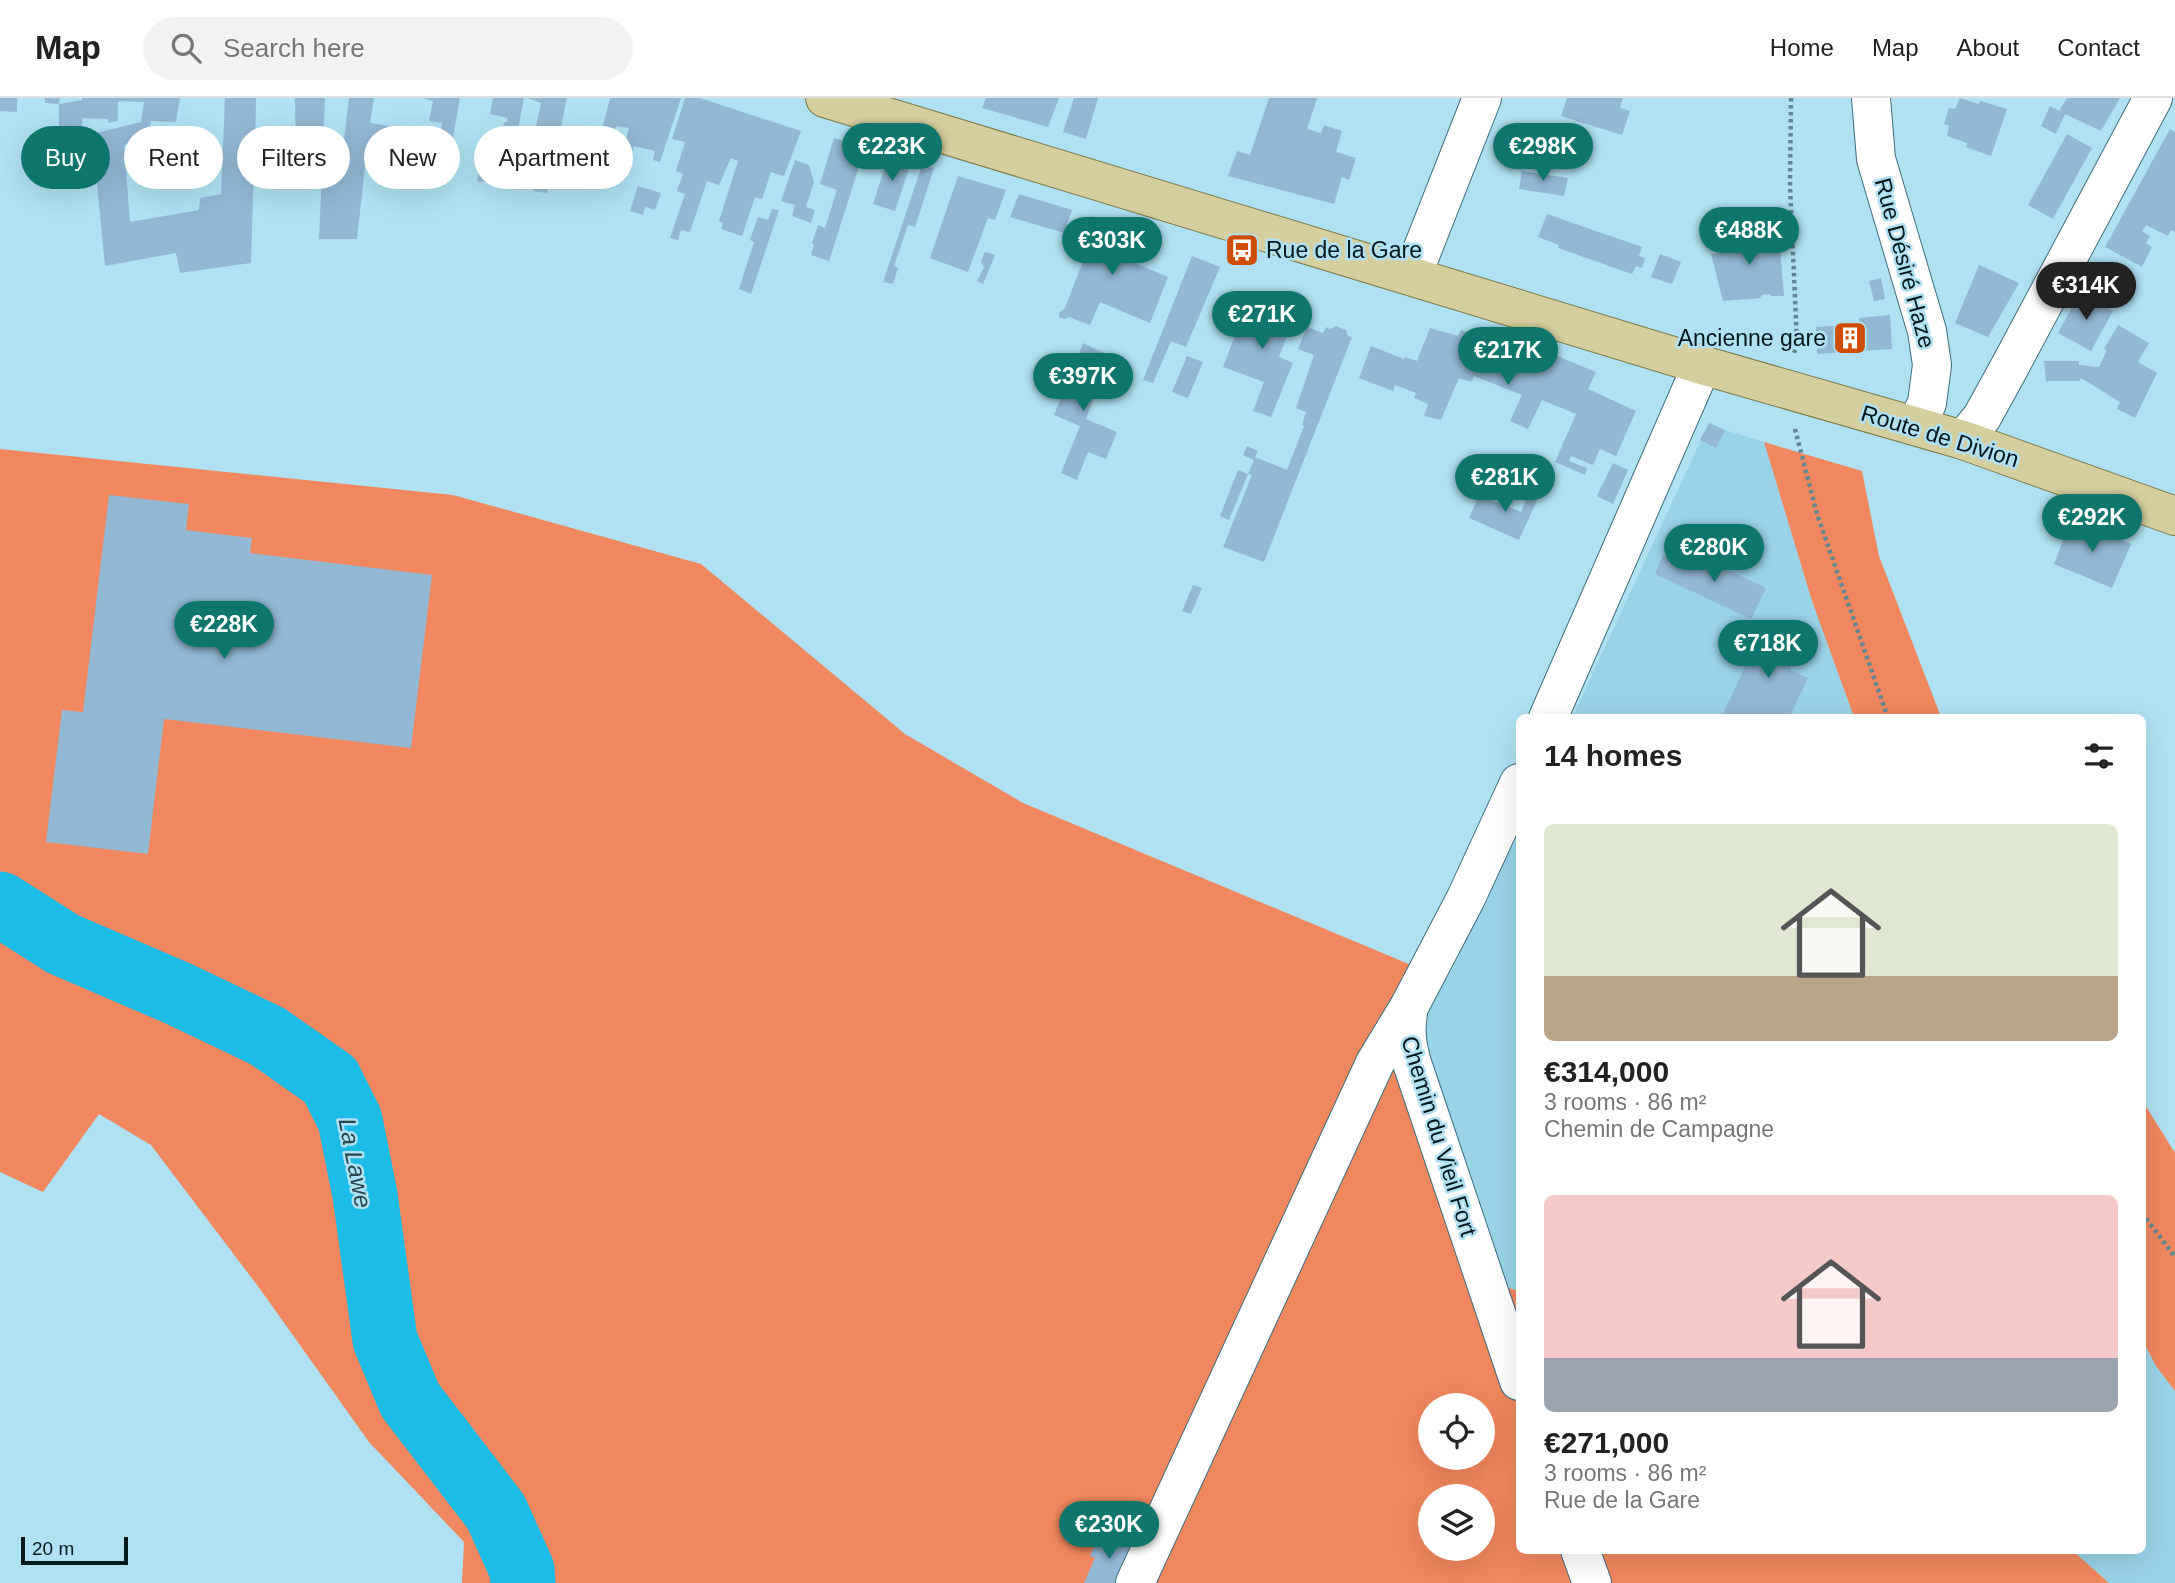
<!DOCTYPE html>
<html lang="en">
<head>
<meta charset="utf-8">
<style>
	:root { --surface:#fff; --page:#f2f2f2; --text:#222; --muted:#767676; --line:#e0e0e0; --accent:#0f766e }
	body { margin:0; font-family:Arial,sans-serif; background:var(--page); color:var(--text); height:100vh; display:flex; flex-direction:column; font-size:26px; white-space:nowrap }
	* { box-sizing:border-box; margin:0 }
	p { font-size:23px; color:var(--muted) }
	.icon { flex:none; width:38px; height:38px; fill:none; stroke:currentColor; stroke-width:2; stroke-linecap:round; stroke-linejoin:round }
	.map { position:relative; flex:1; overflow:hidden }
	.drawer { position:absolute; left:1516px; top:616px; width:630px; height:840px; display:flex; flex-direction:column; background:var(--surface); border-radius:10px; box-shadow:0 7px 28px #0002 }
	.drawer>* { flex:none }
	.banner { position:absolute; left:21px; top:28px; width:665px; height:63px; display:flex; gap:14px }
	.fabs { position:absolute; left:1418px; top:1295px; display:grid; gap:14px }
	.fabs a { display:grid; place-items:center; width:77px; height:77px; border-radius:50%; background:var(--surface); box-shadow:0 7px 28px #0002; font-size:35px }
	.scale { position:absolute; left:21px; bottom:18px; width:107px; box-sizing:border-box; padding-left:7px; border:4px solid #04171d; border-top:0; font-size:19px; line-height:24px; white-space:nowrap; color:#04171d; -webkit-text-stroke:5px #afe1f2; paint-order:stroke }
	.price { position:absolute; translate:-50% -60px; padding:0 16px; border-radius:24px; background:var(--accent); color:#fff; font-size:23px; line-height:46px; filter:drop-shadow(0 2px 4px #0008) }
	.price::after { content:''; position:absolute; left:50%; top:42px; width:21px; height:16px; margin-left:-10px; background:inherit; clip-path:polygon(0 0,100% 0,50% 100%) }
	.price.current { background:#222; color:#fff }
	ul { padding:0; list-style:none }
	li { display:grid; align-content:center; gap:14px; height:371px; padding:0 28px }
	li span { display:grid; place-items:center; height:217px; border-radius:10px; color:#555 }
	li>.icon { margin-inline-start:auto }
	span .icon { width:126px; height:126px; fill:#fffc; stroke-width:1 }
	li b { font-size:30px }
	h2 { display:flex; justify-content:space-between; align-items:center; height:84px; padding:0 28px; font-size:30px }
	.pill { padding:0 24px; border-radius:32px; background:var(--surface); box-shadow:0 7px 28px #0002; font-size:24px; line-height:63px }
	.pill.current { background:var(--accent); color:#fff }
	header { display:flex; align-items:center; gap:42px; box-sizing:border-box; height:98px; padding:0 35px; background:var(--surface); border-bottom:2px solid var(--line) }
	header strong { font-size:33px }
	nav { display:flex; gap:38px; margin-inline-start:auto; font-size:24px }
	.search { width:490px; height:63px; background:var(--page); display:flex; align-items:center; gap:18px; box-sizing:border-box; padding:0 24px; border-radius:38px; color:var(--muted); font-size:26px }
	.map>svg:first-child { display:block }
	.built { fill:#99d3e7 }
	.green { fill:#f1875e; fill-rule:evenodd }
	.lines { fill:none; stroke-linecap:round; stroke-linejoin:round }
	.river { stroke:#1bbce5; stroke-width:65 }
	.building { fill:#93b8d4 }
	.minor-casing { stroke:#3f6d7c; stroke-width:40 }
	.major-casing { stroke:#7a7947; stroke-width:40 }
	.path { stroke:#628692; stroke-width:4.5; stroke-dasharray:3.5 3.5; stroke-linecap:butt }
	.minor { stroke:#fff; stroke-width:38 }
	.major { stroke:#d5ce9e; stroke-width:38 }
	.labels { text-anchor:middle; stroke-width:5; stroke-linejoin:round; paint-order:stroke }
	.poi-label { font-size:23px; fill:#04171d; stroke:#afe1f2; text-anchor:start }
	.street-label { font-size:23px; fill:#04171d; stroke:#afe1f2 }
	.water-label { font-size:24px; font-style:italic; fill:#284650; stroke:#afe1f2 }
</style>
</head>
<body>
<header>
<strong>Map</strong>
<div class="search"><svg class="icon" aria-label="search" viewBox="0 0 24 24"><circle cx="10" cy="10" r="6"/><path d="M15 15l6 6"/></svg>Search here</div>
<nav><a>Home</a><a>Map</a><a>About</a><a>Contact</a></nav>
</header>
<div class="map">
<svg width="2175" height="1485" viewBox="0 0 2175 1485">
	<rect width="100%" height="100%" fill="#afe1f2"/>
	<g class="built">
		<polygon points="1709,325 1725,332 1764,344 1812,503 1854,619 1572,620"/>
		<polygon points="1519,734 1519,1193 1485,1183 1412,965 1428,874 1450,876"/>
		<polygon points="2142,1241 2156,1268 2175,1293 2175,1485 2109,1485 2073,1453 2142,1452"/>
	</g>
	<g class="green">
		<polygon points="1764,344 1862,373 1879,458 1941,619 1854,619 1812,503"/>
		<path d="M0 351 453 397 701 466 905 636 1023 705 1428 874 1409 909 1485 1183 1519 1193V1452L2073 1453 2109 1485H462L464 1444 369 1344 260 1191 151 1047 99 1016 43 1094 0 1074ZM1430 1307H1482V1360H1430ZM1430 1398H1482V1451H1430Z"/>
		<polygon points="2142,1002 2175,1055 2175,1293 2156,1268 2142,1241"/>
	</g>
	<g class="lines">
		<polyline class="river" points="0,806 63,846 177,895 267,938 330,982 350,1022 365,1097 385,1242 410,1302 496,1414 522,1472 523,1485"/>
	</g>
	<g class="building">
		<polygon points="0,0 17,0 17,14 0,13"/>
		<polygon points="45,0 60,0 59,6 45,5"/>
		<polygon points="82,0 180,0 176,24 151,23 149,40 124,47 130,124 199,112 200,100 221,96 225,0 256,0 255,53 283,53 283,67 254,67 251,165 180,175 176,155 105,168 92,36 141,24 144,4 118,3 118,23 108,25 108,21 82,20 82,29 59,30 59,6 82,2"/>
		<polygon points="295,0 325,0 322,66 296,66"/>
		<polygon points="349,0 374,0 370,25 422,33 418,58 367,51 357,141 319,141 322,73 340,74"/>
		<polygon points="422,0 460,0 449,61 435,59 442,25 429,23 433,3"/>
		<polygon points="493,0 524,0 508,84 498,82 499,65 481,61 485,42 500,45 504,24 507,24 508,20 490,16"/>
		<polygon points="527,0 567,0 547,95 533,93 537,72 530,70 534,53 531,53 541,5"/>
		<polygon points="610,0 681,0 660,64 653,62 655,53 634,48 632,55 623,51 629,30 616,28 614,35 602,32"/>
		<polygon points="685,0 700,0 801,33 784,78 771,74 762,101 755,99 742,138 721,131 723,125 719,123 738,63 731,60 719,87 707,83 690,134 681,132 678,142 670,140 685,96 677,93 683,76 676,73 685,44 672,41"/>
		<polygon points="986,0 1059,0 1048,29 982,10"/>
		<polygon points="1074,0 1098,0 1086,41 1063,34"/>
		<polygon points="1269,0 1317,0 1307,31 1321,35 1324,27 1342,33 1336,54 1356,60 1349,82 1342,79 1334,106 1228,78 1237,53 1250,57"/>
		<polygon points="1567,0 1623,0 1620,10 1630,13 1622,37 1561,18"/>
		<polygon points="1960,0 1978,6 1981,3 2007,11 1991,58 1966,49 1967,45 1947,38 1949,28 1944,26 1949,10 1955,11"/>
		<polygon points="2067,0 2120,0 2101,33 2065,16 2056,36 2041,28 2050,8 2059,13"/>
		<polygon points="2170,31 2175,34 2175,134 2171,132 2168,138 2146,127 2142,133 2150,138 2146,145 2152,149 2142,169 2105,149"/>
		<polygon points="2067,36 2092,50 2053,121 2028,107"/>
		<polygon points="834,40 865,50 829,163 811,157 814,147 812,145 818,127 825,130 837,92 820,86"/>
		<polygon points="889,57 911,64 895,113 873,106"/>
		<polygon points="795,62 809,67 814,84 806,109 815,112 811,125 792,118 795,107 781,103"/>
		<polygon points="481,65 488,66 485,84 477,83"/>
		<polygon points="922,67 934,70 915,129 908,127 894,168 898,170 893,186 883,184"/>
		<polygon points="1522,73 1568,80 1564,98 1519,91"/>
		<polygon points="958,78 1006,92 995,122 988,120 968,174 930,160"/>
		<polygon points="638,88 661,95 655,112 645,109 643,117 630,113"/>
		<polygon points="1019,96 1072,112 1064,135 1010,119"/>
		<polygon points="772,111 779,112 751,196 739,191 754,144 750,142 758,119 768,122"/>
		<polygon points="1547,116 1642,149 1639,158 1645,160 1642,170 1636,168 1632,176 1558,150 1559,147 1538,139"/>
		<polygon points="1092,118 1129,129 1118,158 1168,179 1150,225 1100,204 1090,227 1069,219 1065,221 1059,219 1059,215 1065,210 1085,158 1077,155"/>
		<polygon points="1759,127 1762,151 1780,150 1784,198 1772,198 1769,196 1762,197 1760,200 1723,203 1711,156 1733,154 1731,130"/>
		<polygon points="985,154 995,157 983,186 977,183 984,169 981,164"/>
		<polygon points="1660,156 1681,164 1672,186 1651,179"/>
		<polygon points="1192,158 1220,169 1186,249 1171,243 1153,285 1143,282"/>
		<polygon points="1979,167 2019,185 1988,239 1955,225"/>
		<polygon points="1881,180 1885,201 1874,203 1869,183"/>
		<polygon points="2080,195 2113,213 2091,253 2058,235"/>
		<polygon points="1250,199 1255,201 1262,199 1269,202 1274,210 1295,218 1279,259 1293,265 1271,319 1253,313 1264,284 1223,269"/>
		<polygon points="1890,217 1892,251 1817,256 1816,229 1860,226 1859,220"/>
		<polygon points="2118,227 2149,245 2138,264 2157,275 2135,320 2117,311 2120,304 2081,280 2079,283 2046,283 2044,263 2079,263 2079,267 2099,269 2107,252 2104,251"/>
		<polygon points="1336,228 1346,232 1348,238 1352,239 1264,464 1223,449 1252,377 1248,376 1229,422 1220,418 1238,372 1248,376 1254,362 1243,357 1247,348 1258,353 1255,359 1287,372 1304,328 1302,327 1306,314 1296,310 1314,257 1298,251 1307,229 1323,235 1326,229 1330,231"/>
		<polygon points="1430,230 1458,238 1461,232 1538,256 1540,251 1596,274 1588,291 1636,313 1616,358 1600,351 1593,367 1571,358 1569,363 1587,370 1585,377 1555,364 1576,316 1542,302 1528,331 1510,323 1522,297 1474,278 1471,284 1459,280 1441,322 1424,318 1428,306 1414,300 1416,295 1395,287 1393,293 1359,280 1371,248 1404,261 1405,259 1417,263"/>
		<polygon points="1083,245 1104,255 1087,299 1093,302 1086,321 1117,334 1106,361 1088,354 1077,382 1061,375 1080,328 1054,317"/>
		<polygon points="1187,258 1203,264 1188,300 1172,294"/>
		<polygon points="1709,325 1725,332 1716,350 1700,342"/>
		<polygon points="1613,365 1628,372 1613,406 1597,398"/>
		<polygon points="1533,386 1542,391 1519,442 1469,420 1479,397 1521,414"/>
		<polygon points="109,397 189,406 186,432 252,440 250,455 432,477 411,650 164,621 148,756 46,744 62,612 83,614"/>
		<polygon points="2071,422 2131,446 2112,490 2054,466"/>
		<polygon points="1692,455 1766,490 1751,521 1655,476 1663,457 1686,468"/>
		<polygon points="1193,487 1202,490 1191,516 1182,513"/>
		<polygon points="1764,528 1800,545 1790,572 1808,580 1789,620 1721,620"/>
		<polygon points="1099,1437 1135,1450 1121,1485 1084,1485 1095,1460 1090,1458"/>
	</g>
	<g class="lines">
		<g class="minor-casing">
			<g id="minor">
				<polyline points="1871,0 1876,61 1927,233 1932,267 1927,305 1916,328"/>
				<polyline points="1412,178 1482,0"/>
				<polyline points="1963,342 1982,319 2009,270 2153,0"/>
				<polyline points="1548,620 1702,267"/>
				<path d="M1519 685 1466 800 1409 909C1405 930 1406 945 1412 965L1519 1283"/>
				<polyline points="1580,1452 1592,1485"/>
				<polyline points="1135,1485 1375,965 1409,909"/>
			</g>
		</g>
		<g class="major-casing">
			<polyline id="major" points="825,0 1702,267 1963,342 2175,418"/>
		</g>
		<g class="path">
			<polyline points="1791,0 1790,87 1797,245 1794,255"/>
			<polyline points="1795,331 1817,416 1888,620"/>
			<polyline points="2142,1115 2175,1159"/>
		</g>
		<use href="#minor" class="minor"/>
		<use href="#major" class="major"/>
	</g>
	<defs>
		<g id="bus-square" transform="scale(1.75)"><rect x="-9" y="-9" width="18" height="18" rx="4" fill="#d04c00" stroke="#afe1f2"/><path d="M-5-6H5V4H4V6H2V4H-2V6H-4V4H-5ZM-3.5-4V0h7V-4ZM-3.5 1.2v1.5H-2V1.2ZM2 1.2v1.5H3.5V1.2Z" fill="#fff"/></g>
		<g id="building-square" transform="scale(1.75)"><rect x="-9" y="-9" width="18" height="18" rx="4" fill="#d04c00" stroke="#afe1f2"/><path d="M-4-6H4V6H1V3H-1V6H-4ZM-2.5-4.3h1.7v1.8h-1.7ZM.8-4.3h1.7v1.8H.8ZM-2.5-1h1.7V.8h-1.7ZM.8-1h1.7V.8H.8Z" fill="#fff"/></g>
	</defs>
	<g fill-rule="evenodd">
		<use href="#bus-square" x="1242" y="152"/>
		<use href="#building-square" x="1850" y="240"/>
	</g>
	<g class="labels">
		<g class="poi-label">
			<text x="1266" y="160">Rue de la Gare</text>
			<text x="1826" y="248" text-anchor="end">Ancienne gare</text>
		</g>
		<g class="street-label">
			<text transform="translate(1905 165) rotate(75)" y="8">Rue Désiré Haze</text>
			<text transform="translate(1940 338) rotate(17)" y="8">Route de Divion</text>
			<text transform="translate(1439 1038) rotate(73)" y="8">Chemin du Vieil Fort</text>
		</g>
		<g class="water-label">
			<text transform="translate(355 1065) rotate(79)" y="8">La Lawe</text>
		</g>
	</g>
</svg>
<div class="fabs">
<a><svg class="icon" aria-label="locate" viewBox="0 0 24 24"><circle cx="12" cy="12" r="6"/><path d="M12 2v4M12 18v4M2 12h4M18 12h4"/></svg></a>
<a><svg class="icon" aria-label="layers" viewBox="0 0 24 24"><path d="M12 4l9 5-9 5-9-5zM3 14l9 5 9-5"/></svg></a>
</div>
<div class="scale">20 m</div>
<b class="price" style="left:892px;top:85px">€223K</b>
<b class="price" style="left:1543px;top:85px">€298K</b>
<b class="price" style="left:1749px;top:169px">€488K</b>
<b class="price" style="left:1112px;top:179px">€303K</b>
<b class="price current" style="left:2086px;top:224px">€314K</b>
<b class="price" style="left:1262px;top:253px">€271K</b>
<b class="price" style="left:1508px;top:289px">€217K</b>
<b class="price" style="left:1083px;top:315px">€397K</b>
<b class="price" style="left:1505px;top:416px">€281K</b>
<b class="price" style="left:2092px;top:456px">€292K</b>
<b class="price" style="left:1714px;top:486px">€280K</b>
<b class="price" style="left:224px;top:563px">€228K</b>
<b class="price" style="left:1768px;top:582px">€718K</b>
<b class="price" style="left:1109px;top:1463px">€230K</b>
<div class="banner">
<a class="pill current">Buy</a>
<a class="pill">Rent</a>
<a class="pill">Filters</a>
<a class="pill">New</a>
<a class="pill">Apartment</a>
</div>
<section class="drawer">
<h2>14 homes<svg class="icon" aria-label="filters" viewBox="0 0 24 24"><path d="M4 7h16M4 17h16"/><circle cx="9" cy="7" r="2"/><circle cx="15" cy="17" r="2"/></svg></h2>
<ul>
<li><span style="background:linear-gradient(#dfe7d0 70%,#b9a48a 0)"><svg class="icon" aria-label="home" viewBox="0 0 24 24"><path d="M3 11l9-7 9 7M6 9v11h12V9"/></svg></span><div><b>€314,000</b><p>3 rooms · 86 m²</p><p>Chemin de Campagne</p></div></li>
<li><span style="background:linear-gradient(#f6c9c9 75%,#9aa5b1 0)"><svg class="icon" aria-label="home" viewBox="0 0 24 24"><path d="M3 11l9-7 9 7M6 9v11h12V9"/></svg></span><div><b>€271,000</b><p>3 rooms · 86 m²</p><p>Rue de la Gare</p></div></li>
</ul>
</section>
</div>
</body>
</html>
